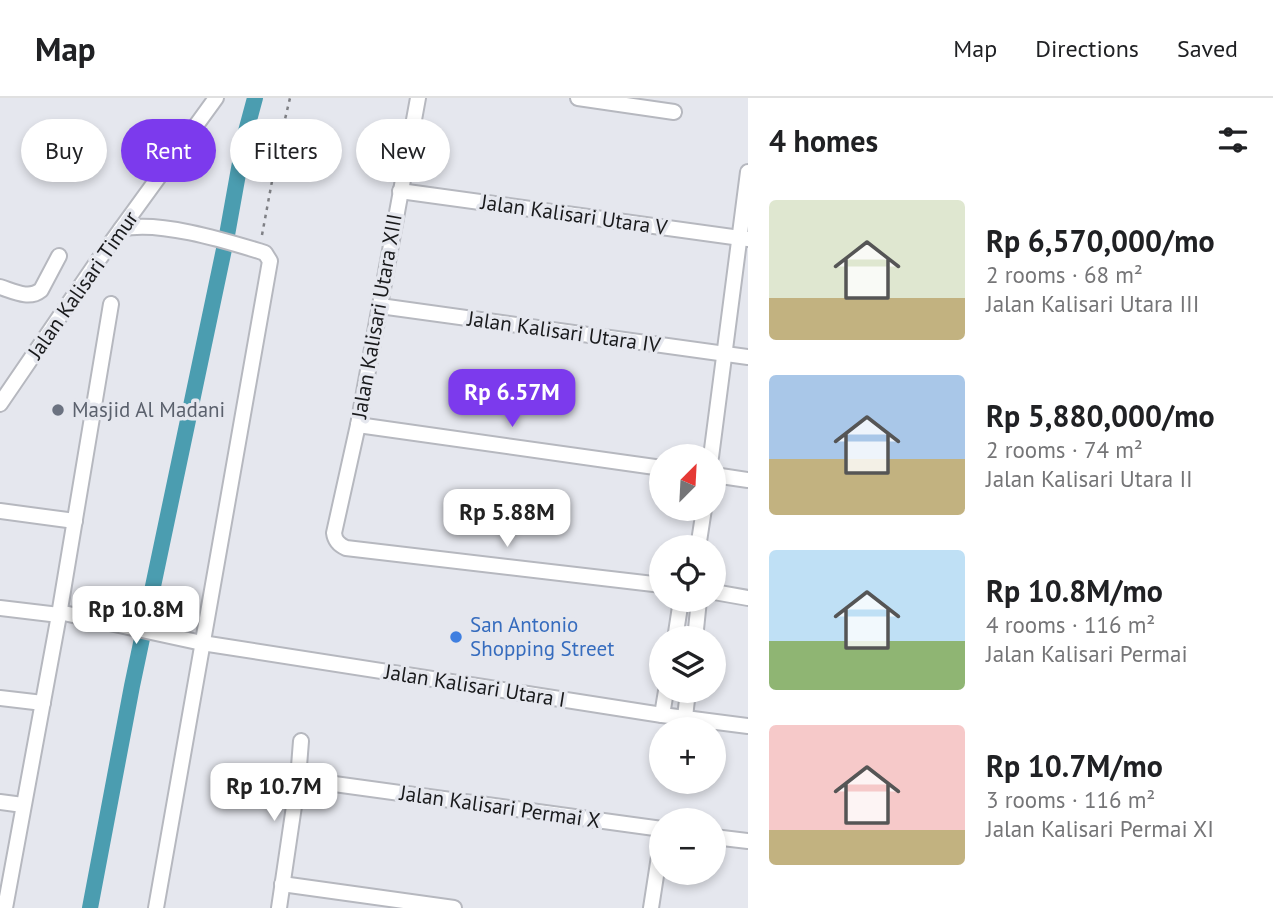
<!DOCTYPE html>
<html lang="en">
<head>
<meta charset="utf-8">
<style>
	:root { --surface:#fff; --page:#f2f2f2; --text:#202124; --muted:#757577; --line:#e0e0e0; --accent:#7c3aed }
	body { margin:0; font-family:"PT Sans",sans-serif; background:var(--page); color:var(--text); height:100vh; display:flex; flex-direction:column; font-size:26px; white-space:nowrap }
	* { box-sizing:border-box; margin:0 }
	p { font-size:23px; color:var(--muted) }
	.icon { flex:none; width:38px; height:38px; fill:none; stroke:currentColor; stroke-width:2; stroke-linecap:round; stroke-linejoin:round }
	.map { position:relative; flex:1; overflow:hidden }
	.drawer { display:flex; flex-direction:column; background:var(--surface); width:525px }
	.drawer>* { flex:none }
	.top-card { position:absolute; left:21px; top:21px; width:621px; height:63px; display:flex; gap:14px }
	.needle { width:46px; rotate:24deg }
	.tools { position:absolute; left:649px; top:346px; display:grid; gap:14px }
	.tools a { display:grid; place-items:center; width:77px; height:77px; border-radius:50%; background:var(--surface); box-shadow:0 4px 10px #0003; font-size:35px }
	.price { position:absolute; translate:-50% -60px; padding:0 16px; border-radius:14px; background:#fff; color:#222; font-size:23px; line-height:46px; filter:drop-shadow(0 2px 4px #0008) }
	.price::after { content:''; position:absolute; left:50%; top:42px; width:21px; height:16px; margin-left:-10px; background:inherit; clip-path:polygon(0 0,100% 0,50% 100%) }
	.price.selected { background:var(--accent); color:#fff }
	ul { padding:0; list-style:none }
	li { display:flex; align-items:center; gap:21px; height:175px; padding:0 21px }
	li span { display:grid; place-items:center; flex:none; width:196px; height:140px; border-radius:7px; color:#555 }
	li>.icon { margin-inline-start:auto }
	span .icon { width:84px; height:84px; fill:#fffc; stroke-width:1 }
	li b { font-size:30px }
	h2 { display:flex; justify-content:space-between; align-items:center; height:84px; padding:0 21px; font-size:30px }
	.pill { padding:0 24px; border-radius:32px; background:var(--surface); box-shadow:0 4px 10px #0003; font-size:24px; line-height:63px }
	.pill.selected { background:var(--accent); color:#fff }
	header { display:flex; align-items:center; gap:42px; box-sizing:border-box; height:98px; padding:0 35px; background:var(--surface); border-bottom:2px solid var(--line) }
	header strong { font-size:33px }
	nav { display:flex; gap:38px; margin-inline-start:auto; font-size:24px }
	main { display:flex; flex:1; min-height:0 }
	.map>svg:first-child { display:block }
	.lines { fill:none; stroke-linecap:round; stroke-linejoin:round }
	.canal { stroke:#4b9db0; stroke-width:16 }
	.street-casing { stroke:#b6b8bf; stroke-width:18 }
	.path { stroke:#7f8085; stroke-width:2.5; stroke-dasharray:3.5 5; stroke-linecap:butt }
	.street { stroke:#fff; stroke-width:14 }
	.worship-dot { fill:#6b7280; stroke:#e5e7ee; stroke-width:2.5 }
	.shop-dot { fill:#3f7fe0; stroke:#e5e7ee; stroke-width:2.5 }
	.labels { text-anchor:middle; stroke-width:7; stroke-linejoin:round; paint-order:stroke }
	.street-label { font-size:21px; fill:#191a1c; stroke:#e5e7ee }
	.worship-label { font-size:21px; fill:#5b616d; stroke:#e5e7ee; text-anchor:start }
	.shop-label { font-size:21px; fill:#366cbe; stroke:#e5e7ee; text-anchor:start }
</style>
</head>
<body>
<header>
<strong>Map</strong>
<nav><a>Map</a><a>Directions</a><a>Saved</a></nav>
</header>
<main>
<div class="map">
<svg width="748" height="810" viewBox="0 0 748 810">
	<rect width="100%" height="100%" fill="#e5e7ee"/>
	<g class="lines">
		<polyline class="canal" points="90,810 132,588 227,137 245,37 255,0"/>
		<g class="street-casing">
			<g id="street">
				<path d="M418 0 358 327 334 435C335 443 339 447 346 450L662 487"/>
				<polyline points="578,0 674,14"/>
				<polyline points="400,93 748,141"/>
				<path d="M121 131C157 122 223 142 259 153L265 155 270 163 156 810"/>
				<path d="M0 189C13 193 29 202 41 192L59 158"/>
				<polyline points="380,208 748,259"/>
				<polyline points="0,306 97,164 216,0"/>
				<polyline points="358,327 662,370"/>
				<polyline points="711,359 748,74"/>
				<polyline points="714,377 748,382"/>
				<polyline points="0,413 75,423"/>
				<polyline points="698,450 704,411"/>
				<polyline points="714,494 748,500"/>
				<polyline points="0,510 59,517"/>
				<polyline points="59,514 202,545 662,617 748,628"/>
				<polyline points="675,541 681,502"/>
				<polyline points="695,541 699,502"/>
				<polyline points="0,600 43,605"/>
				<polyline points="662,617 666,593"/>
				<polyline points="685,619 688,593"/>
				<polyline points="298,681 662,731"/>
				<polyline points="0,704 23,707"/>
				<polyline points="714,739 748,743"/>
				<polyline points="282,786 454,810"/>
				<polyline points="5,810 59,517 111,206"/>
				<polyline points="279,810 298,681 301,643"/>
				<polyline points="651,810 662,739"/>
			</g>
		</g>
		<polyline class="path" points="262,137 278,51 290,0"/>
		<use href="#street" class="street"/>
	</g>
	<circle class="worship-dot" cx="58" cy="312" r="7"/>
	<circle class="shop-dot" cx="456" cy="539" r="7"/>
	<g class="labels">
		<g class="street-label">
			<text transform="translate(574 117) rotate(8)" y="7">Jalan Kalisari Utara V</text>
			<text transform="translate(83 187) rotate(-55)" y="7">Jalan Kalisari Timur</text>
			<text transform="translate(377 218) rotate(-80)" y="7">Jalan Kalisari Utara XIII</text>
			<text transform="translate(564 234) rotate(8)" y="7">Jalan Kalisari Utara IV</text>
			<text transform="translate(475 588) rotate(9)" y="7">Jalan Kalisari Utara I</text>
			<text transform="translate(500 709) rotate(8)" y="7">Jalan Kalisari Permai X</text>
		</g>
		<g class="worship-label">
			<text x="72" y="319">Masjid Al Madani</text>
		</g>
		<g class="shop-label">
			<text x="470" y="534">San Antonio<tspan x="470" dy="24">Shopping Street</tspan></text>
		</g>
	</g>
</svg>
<div class="tools">
<a><svg class="needle" viewBox="-14 -14 28 28"><path d="M0-13l5 13h-10z" fill="#e53935"/><path d="M0 13l5-13h-10z" fill="#757577"/></svg></a>
<a><svg class="icon" aria-label="locate" viewBox="0 0 24 24"><circle cx="12" cy="12" r="6"/><path d="M12 2v4M12 18v4M2 12h4M18 12h4"/></svg></a>
<a><svg class="icon" aria-label="layers" viewBox="0 0 24 24"><path d="M12 4l9 5-9 5-9-5zM3 14l9 5 9-5"/></svg></a>
<a>+</a>
<a>−</a>
</div>
<b class="price selected" style="left:512px;top:331px">Rp 6.57M</b>
<b class="price" style="left:507px;top:451px">Rp 5.88M</b>
<b class="price" style="left:136px;top:548px">Rp 10.8M</b>
<b class="price" style="left:274px;top:725px">Rp 10.7M</b>
<div class="top-card">
<a class="pill">Buy</a>
<a class="pill selected">Rent</a>
<a class="pill">Filters</a>
<a class="pill">New</a>
</div>
</div>
<section class="drawer">
<h2>4 homes<svg class="icon" aria-label="filters" viewBox="0 0 24 24"><path d="M4 7h16M4 17h16"/><circle cx="9" cy="7" r="2"/><circle cx="15" cy="17" r="2"/></svg></h2>
<ul>
<li><span style="background:linear-gradient(#dfe7d0 70%,#c2b280 0)"><svg class="icon" aria-label="home" viewBox="0 0 24 24"><path d="M3 11l9-7 9 7M6 9v11h12V9"/></svg></span><div><b>Rp 6,570,000/mo</b><p>2 rooms · 68 m²</p><p>Jalan Kalisari Utara III</p></div></li>
<li><span style="background:linear-gradient(#a9c7e8 60%,#c2b280 0)"><svg class="icon" aria-label="home" viewBox="0 0 24 24"><path d="M3 11l9-7 9 7M6 9v11h12V9"/></svg></span><div><b>Rp 5,880,000/mo</b><p>2 rooms · 74 m²</p><p>Jalan Kalisari Utara II</p></div></li>
<li><span style="background:linear-gradient(#bfe0f5 65%,#8fb573 0)"><svg class="icon" aria-label="home" viewBox="0 0 24 24"><path d="M3 11l9-7 9 7M6 9v11h12V9"/></svg></span><div><b>Rp 10.8M/mo</b><p>4 rooms · 116 m²</p><p>Jalan Kalisari Permai</p></div></li>
<li><span style="background:linear-gradient(#f6c9c9 75%,#c2b280 0)"><svg class="icon" aria-label="home" viewBox="0 0 24 24"><path d="M3 11l9-7 9 7M6 9v11h12V9"/></svg></span><div><b>Rp 10.7M/mo</b><p>3 rooms · 116 m²</p><p>Jalan Kalisari Permai XI</p></div></li>
</ul>
</section>
</main>
</body>
</html>
